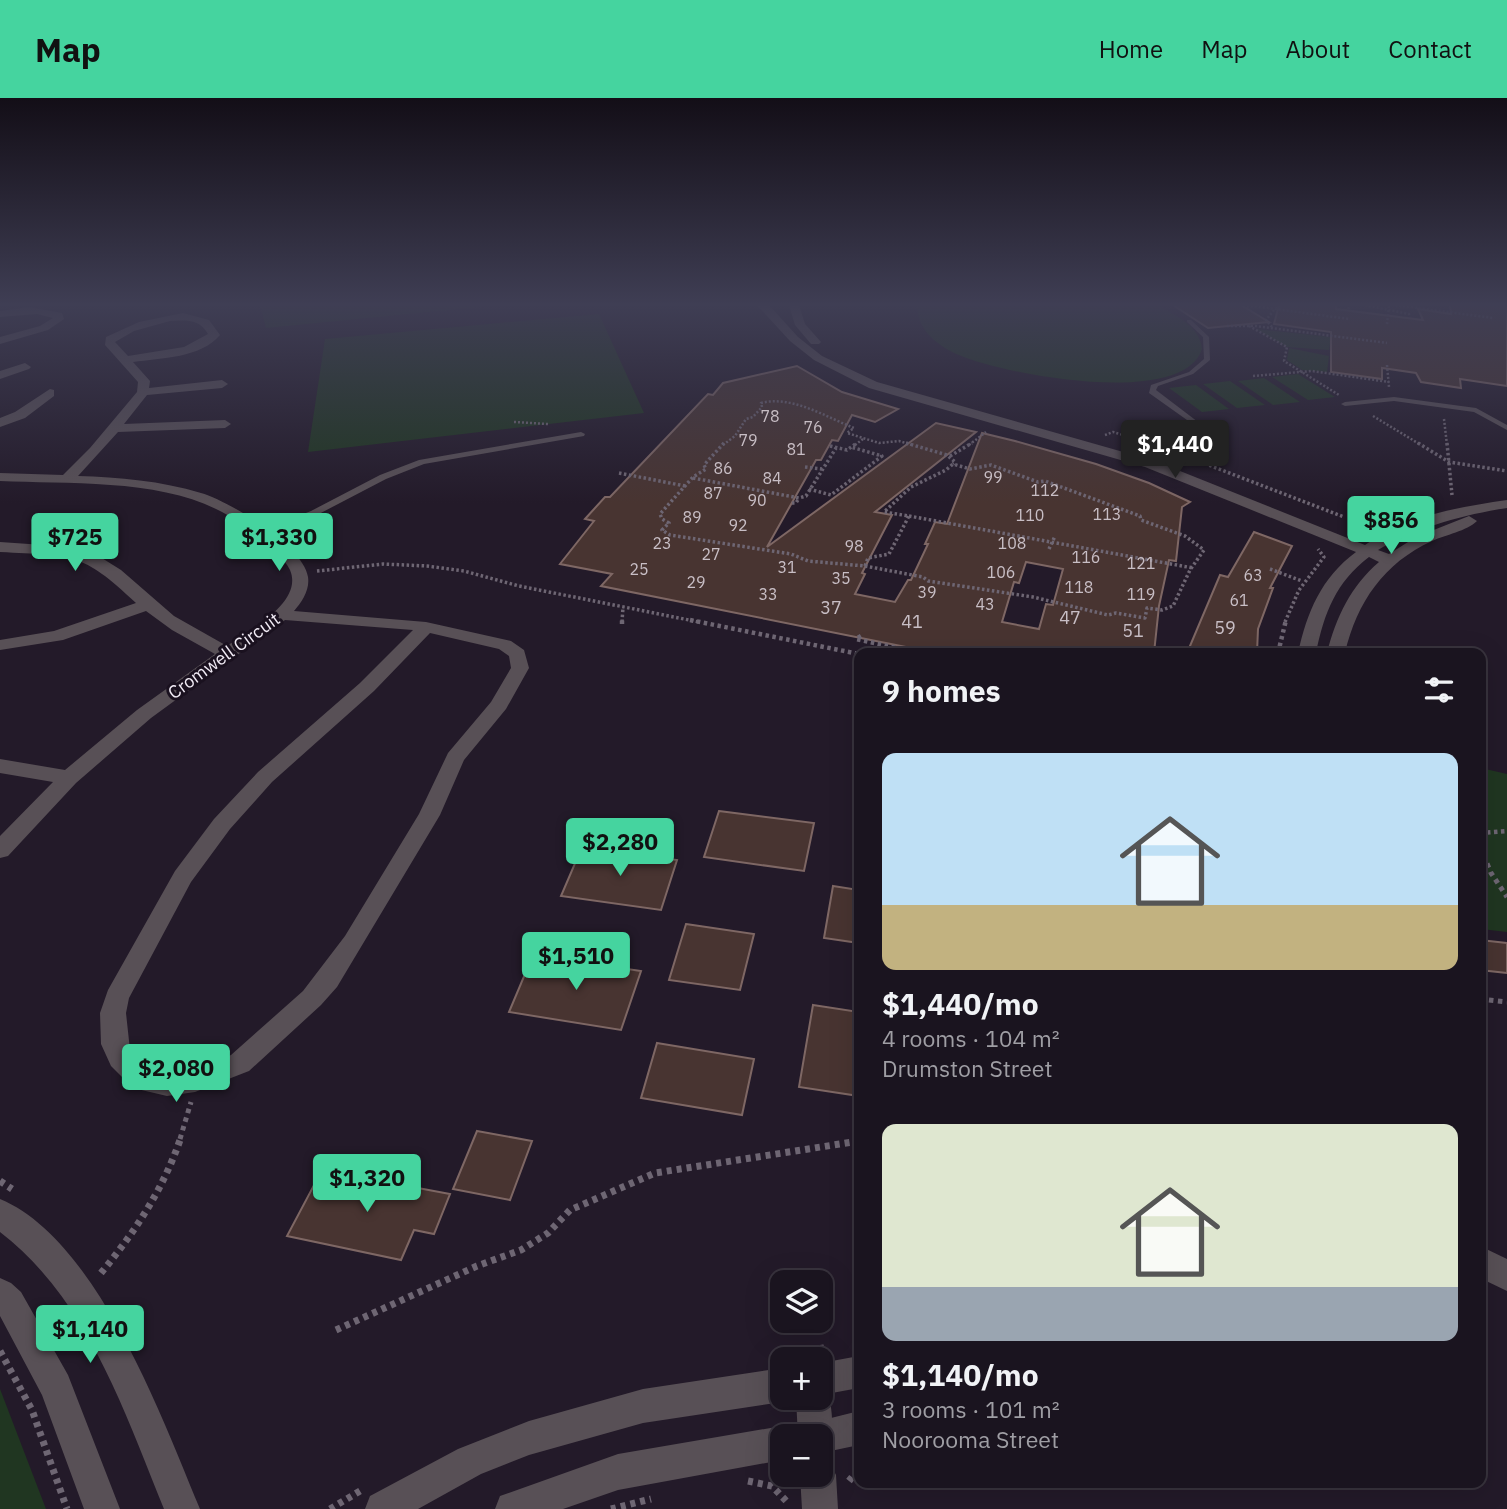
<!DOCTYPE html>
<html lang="en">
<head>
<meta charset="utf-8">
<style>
	:root { --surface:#1a141f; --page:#27212c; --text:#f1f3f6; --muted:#9f9ea4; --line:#38333d; --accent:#45d49f }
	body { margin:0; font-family:"IBM Plex Sans",sans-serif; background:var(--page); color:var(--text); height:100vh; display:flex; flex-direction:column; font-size:26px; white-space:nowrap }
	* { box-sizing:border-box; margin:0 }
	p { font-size:23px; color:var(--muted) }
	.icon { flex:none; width:38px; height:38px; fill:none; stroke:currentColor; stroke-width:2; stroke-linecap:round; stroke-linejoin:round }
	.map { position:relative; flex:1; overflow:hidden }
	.panel { position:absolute; left:854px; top:550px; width:632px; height:840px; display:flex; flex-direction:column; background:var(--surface); border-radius:14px; box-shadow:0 7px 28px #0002,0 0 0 2px var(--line) }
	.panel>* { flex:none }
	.tools { position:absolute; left:770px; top:1172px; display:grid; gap:14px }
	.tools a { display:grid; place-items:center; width:63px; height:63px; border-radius:14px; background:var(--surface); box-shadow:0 7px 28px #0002,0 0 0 2px var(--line); font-size:35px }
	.price { position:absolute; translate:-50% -60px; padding:0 16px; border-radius:7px; background:var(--accent); color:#111; font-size:23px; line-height:46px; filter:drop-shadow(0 2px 4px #0008) }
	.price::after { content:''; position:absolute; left:50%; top:42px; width:21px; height:16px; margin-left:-10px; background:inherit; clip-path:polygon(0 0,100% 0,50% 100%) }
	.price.on { background:#222; color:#fff }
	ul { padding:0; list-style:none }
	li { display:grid; align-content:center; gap:14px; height:371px; padding:0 28px }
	li span { display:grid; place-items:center; height:217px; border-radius:14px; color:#555 }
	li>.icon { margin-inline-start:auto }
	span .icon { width:126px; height:126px; fill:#fffc; stroke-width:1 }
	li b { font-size:30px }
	h2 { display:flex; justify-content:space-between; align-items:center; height:84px; padding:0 28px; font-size:30px }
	header { display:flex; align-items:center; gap:42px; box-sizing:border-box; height:98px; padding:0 35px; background:var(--accent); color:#111 }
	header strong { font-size:33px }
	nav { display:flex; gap:38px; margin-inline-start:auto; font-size:24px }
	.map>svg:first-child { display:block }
	.green { fill:#203621 }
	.building { fill:#483431; stroke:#7e6764; stroke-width:2; fill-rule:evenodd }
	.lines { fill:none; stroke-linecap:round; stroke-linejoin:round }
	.path-far4 { stroke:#6e6673; stroke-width:2.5; stroke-dasharray:2 2; stroke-linecap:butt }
	.path-far3 { stroke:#6e6673; stroke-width:3.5; stroke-dasharray:2.5 2.5; stroke-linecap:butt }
	.path-far2 { stroke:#6e6673; stroke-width:4.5; stroke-dasharray:3.5 3.5; stroke-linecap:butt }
	.path-far1 { stroke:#6e6673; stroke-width:5; stroke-dasharray:4.5 4.5; stroke-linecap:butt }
	.path { stroke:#6e6673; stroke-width:7; stroke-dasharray:5 5; stroke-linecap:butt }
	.service { fill:#585056; fill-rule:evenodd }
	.minor { fill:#585056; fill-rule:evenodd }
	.tertiary { fill:#585056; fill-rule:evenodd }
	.labels { text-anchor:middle; stroke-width:6; stroke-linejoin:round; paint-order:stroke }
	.far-number-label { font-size:16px; fill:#c8bec5 }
	.number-label { font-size:18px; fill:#c8bec5 }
	.far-street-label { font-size:18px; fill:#f2ecf6; stroke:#1a111f }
</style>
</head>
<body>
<header>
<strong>Map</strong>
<nav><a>Home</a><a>Map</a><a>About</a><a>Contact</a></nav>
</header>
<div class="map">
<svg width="1507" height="1411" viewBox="0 0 1507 1411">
	<rect width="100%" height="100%" fill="#231a29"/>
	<g class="green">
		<polygon points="260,207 499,207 266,230"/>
		<path d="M918 207H1158C1176 218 1200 228 1202 251 1183 311 1002 276 959 257 939 249 915 231 918 207Z"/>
		<polygon points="599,216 644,315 308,354 325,241"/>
		<polygon points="1256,231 1331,239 1329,252 1287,249"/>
		<polygon points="1289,250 1329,258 1327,274 1302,272 1287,262"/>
		<polygon points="1298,276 1335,299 1308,302 1272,279"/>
		<polygon points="1264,280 1300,304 1273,307 1238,283"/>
		<polygon points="1230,283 1265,307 1237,310 1203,286"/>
		<polygon points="1196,287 1229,311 1202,314 1169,290"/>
		<polygon points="1481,670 1507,676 1507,834 1481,831"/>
		<polygon points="0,1291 46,1411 0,1411"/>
	</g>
	<g class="building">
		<polygon points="1173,207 1241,207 1269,224 1208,230"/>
		<polygon points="1279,207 1336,207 1336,211 1423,222 1418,211 1451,216 1450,207 1507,207 1507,288 1460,281 1461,290 1421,284 1416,275 1382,270 1382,281 1331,274 1331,234 1274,226"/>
		<path d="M797 268 842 294 898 311 875 324 852 317 838 343 832 342 821 362H816L767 449 936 325 976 334 875 414 892 417 862 475 865 476 855 496 895 504 908 482H911L928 446H925L935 424 947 426 982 335 1015 343 1096 366 1149 385 1190 404 1182 409 1176 463 1169 462 1159 508 1154 555H936L601 488 612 476 560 466 594 423 585 421 605 399H610L708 296 713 297 723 285ZM1026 464 1063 471 1053 507 1046 506 1039 531 1002 524 1014 484 1019 485Z"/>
		<polygon points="1254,434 1292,448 1270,490 1273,490 1258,531 1257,555 1187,555 1220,477 1228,479"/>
		<polygon points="719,713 814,725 804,773 704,759"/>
		<polygon points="582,749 677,762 661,812 561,798"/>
		<polygon points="833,788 859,792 859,845 824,840"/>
		<polygon points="686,826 754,836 740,892 669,882"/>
		<polygon points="1480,842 1507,845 1507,875 1480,872"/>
		<polygon points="533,857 641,873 621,932 509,914"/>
		<polygon points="813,907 859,914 859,998 799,989"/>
		<polygon points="657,945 754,961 742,1017 641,1000"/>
		<polygon points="477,1033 532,1043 510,1102 453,1091"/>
		<polygon points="322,1072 450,1096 434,1136 414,1132 401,1162 287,1138"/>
	</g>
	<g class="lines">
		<g class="path-far4">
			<polyline points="1365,207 1409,216 1410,219"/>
			<polyline points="1395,207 1493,220"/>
			<polyline points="1243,209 1254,208 1349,221"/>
			<polyline points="1348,211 1351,207"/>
			<polyline points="1387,226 1389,207"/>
			<polyline points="1227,228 1256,228 1387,245"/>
			<polyline points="1249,228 1287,249 1284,263 1339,297"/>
			<polyline points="1272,229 1266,222 1278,207"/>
			<polyline points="1387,267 1389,289"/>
			<polyline points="1253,278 1312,273 1389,284"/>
			<polyline points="1373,318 1421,347"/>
			<polyline points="1444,321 1447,347"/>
			<polyline points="514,324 548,326"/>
			<polyline points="1105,337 1113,334 1140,342"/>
			<path d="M723 347 735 338 746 321 753 319 762 309 761 305C792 297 826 319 854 330L847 335 879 345 899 343 912 347"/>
			<polyline points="855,347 863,341"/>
			<polyline points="969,347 986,334"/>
		</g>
		<g class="path-far3">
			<polyline points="724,345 704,367 706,371 693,379 660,416 662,421 669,425 662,432 670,437 791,456 808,463 865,468"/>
			<polyline points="906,345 947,357 955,364 953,366"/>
			<polyline points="1418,345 1449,364 1507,373"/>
			<polyline points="1447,345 1452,397"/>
			<polyline points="830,348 847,352 857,345"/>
			<polyline points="1172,353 1344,419"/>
			<polyline points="950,358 972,345"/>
			<polyline points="805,369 822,371"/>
			<polyline points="619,375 685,388"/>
			<polyline points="693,380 799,400 806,398 836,350"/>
			<polyline points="809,391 831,397 882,358 851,349"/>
			<polyline points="792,405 796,405 799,400"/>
			<polyline points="909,418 1193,470"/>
			<polyline points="1049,451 1055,438"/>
			<polyline points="865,468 923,479 928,483 1033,499 1108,517 1116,515 1145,520 1147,510 1162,512 1173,508 1190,472 1204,452 1185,438 1141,422 1140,418 1045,383 1038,384 991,367 970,371 953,366"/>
			<polyline points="865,468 868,460 889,456 909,418 884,414 911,389 946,372 953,366"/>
			<polyline points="1270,471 1302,483"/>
			<polyline points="317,473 383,466 427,468 464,473 519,488 699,524"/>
			<polyline points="622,524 623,509"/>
			<polyline points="1285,524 1299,492 1324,459 1318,451"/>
		</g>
		<g class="path-far2">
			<polyline points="690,522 859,556"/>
			<polyline points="622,526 622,522"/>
			<polyline points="861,538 856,541 906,552 905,555"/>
			<polyline points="1278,555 1286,522"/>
			<polyline points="1480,735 1507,733"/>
			<polyline points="1480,748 1481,751"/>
		</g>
		<g class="path-far1">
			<polyline points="1480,749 1491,775 1507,799"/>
			<polyline points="1480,901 1507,904"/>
			<polyline points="180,1041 191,1004"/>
		</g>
		<g class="path">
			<polyline points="0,1083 12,1091"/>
			<path d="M101 1175C135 1134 164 1090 181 1039"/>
			<polyline points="336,1232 477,1168 521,1152 548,1135 570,1112 655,1075 859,1043"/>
			<polyline points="0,1253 32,1312 67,1411"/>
			<polyline points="781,1257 824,1250"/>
			<polyline points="748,1383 772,1388 789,1406"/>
			<polyline points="849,1383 859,1370"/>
			<polyline points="330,1411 360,1393"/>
			<polyline points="611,1411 651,1401"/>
		</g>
		<g class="service">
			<polygon points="1187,222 1191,222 1209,239 1210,262 1193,276 1158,288 1156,292 1198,324 1185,327 1154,351 1154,366 1147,368 1147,348 1180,323 1187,322 1149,295 1151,287 1189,274 1204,261 1203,239 1187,224"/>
			<polygon points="1394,299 1476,310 1507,327 1507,332 1474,314 1394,303 1345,308 1341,306 1345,304"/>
			<polygon points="581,334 585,336 584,338 424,366 386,381 317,417 262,437 255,435 311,413 380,377 419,362"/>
		</g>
		<g class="minor">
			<polygon points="29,209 62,215 64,221 48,232 0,246 0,239 40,228 53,220 37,216 0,219 0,213"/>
			<path d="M183 215 209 222 220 237C201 260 161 260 133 264L150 283 149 290 222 282 228 286 222 290 147 297 124 326 225 322 231 326 225 330 118 334 78 378C119 379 161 383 201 395 229 403 304 448 308 479 310 492 302 504 294 513L426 524 511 543 524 552 529 570 506 611 464 662 440 717 337 889 321 907 249 973 195 994 167 998 133 990 111 968 101 946 100 915 108 892 175 773 214 721 258 674 360 585 413 532 285 522 151 620 76 685 8 758 0 760V738L53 684 0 675V661L65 672 137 612 215 556 172 532 146 513 63 542 0 552V542L54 533 136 505C81 453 73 458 0 454V444L58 448 97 457 121 472 174 518 227 548C248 533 304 505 290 472 285 461 273 453 263 446 248 433 234 419 216 411 156 381 66 386 0 383V375L63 377 90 350 137 294 138 284 105 247 106 239 139 224ZM170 223C186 222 200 221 208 236L184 249 128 258 115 244 134 233ZM430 535 499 551 509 558 511 570 491 604 448 655 419 716 345 838 303 893 231 957 207 967 167 974 149 971 130 952 126 915 129 900 191 784 230 731 272 684 374 593Z"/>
			<polygon points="25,265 31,269 29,271 0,281 0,273"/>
			<polygon points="50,291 54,292 54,298 25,320 0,329 0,320 15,314"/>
			<polygon points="1480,1148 1507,1161 1507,1193 1480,1180"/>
			<path d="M821 1286 825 1288C833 1307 835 1332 827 1351L821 1354V1339H798L796 1300H821Z"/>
			<polygon points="821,1361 830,1365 836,1377 838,1411 802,1411 800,1377 821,1377"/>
		</g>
		<g class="tertiary">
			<path d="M757 207H769L798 239 822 258 877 284 1155 363 1365 447C1405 418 1459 409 1507 402V410C1462 417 1423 428 1383 449L1378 452 1389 456 1416 439 1469 418 1477 423C1467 433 1445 437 1432 443 1384 465 1357 504 1345 555H1327C1336 519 1351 488 1379 464L1369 459C1336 484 1324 515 1316 555H1298C1307 514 1321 480 1356 454L1145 369 869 290 814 262 790 243Z"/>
			<polygon points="789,207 799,207 805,226 821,244 819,246 811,246 795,227"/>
			<path d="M0 1101C97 1141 162 1320 200 1411H164C124 1312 87 1201 0 1134Z"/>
			<polygon points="0,1180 11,1185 21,1194 68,1277 120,1411 84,1411 42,1297 0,1218"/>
			<polygon points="859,1258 859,1290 821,1297 821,1265"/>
			<polygon points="782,1270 782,1300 790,1300 782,1304 643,1325 529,1357 481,1376 418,1411 365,1411 370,1398 458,1351 529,1323 643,1291"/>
			<polygon points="859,1313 859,1347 821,1355 821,1339 798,1339 803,1327"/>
			<polygon points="782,1328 794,1333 797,1339 782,1339 782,1362 618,1392 563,1411 495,1411 500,1398 618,1356"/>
		</g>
	</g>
	<linearGradient id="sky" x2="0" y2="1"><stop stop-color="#130e17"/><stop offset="0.51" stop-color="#3f3e54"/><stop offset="1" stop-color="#3f3e54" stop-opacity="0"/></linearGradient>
	<rect width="1507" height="405" fill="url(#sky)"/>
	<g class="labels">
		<g class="far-number-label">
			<text x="770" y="324">78</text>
			<text x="813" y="335">76</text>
			<text x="748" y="348">79</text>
			<text x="796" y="357">81</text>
			<text x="723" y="376">86</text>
			<text x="993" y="385">99</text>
			<text x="772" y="386">84</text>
			<text x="1045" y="398">112</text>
			<text x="713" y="401">87</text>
			<text x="757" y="408">90</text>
			<text x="1107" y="422">113</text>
			<text x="1030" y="423">110</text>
			<text x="692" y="425">89</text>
			<text x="738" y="433">92</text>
			<text x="662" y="451">23</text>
			<text x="1012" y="451">108</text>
			<text x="854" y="454">98</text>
			<text x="711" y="462">27</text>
			<text x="1086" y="465">116</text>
			<text x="1141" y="471">121</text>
			<text x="787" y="475">31</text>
			<text x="639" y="477">25</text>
			<text x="1001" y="480">106</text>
			<text x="1253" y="483">63</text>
			<text x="841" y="486">35</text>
			<text x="696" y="490">29</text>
			<text x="1079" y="495">118</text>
			<text x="927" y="500">39</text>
			<text x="768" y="502">33</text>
			<text x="1141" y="502">119</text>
			<text x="1239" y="508">61</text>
			<text x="985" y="512">43</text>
		</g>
		<g class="number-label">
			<text x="831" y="516">37</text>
			<text x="1070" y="526">47</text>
			<text x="912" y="530">41</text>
			<text x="1225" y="536">59</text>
			<text x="1133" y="539">51</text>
		</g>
		<g class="far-street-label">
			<text transform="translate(224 558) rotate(-36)" y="6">Cromwell Circuit</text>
		</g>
	</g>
</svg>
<div class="tools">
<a><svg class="icon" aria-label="layers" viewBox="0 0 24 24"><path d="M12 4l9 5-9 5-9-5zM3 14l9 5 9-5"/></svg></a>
<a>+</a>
<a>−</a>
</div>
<b class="price on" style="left:1175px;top:382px">$1,440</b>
<b class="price" style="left:1391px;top:458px">$856</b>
<b class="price" style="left:75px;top:475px">$725</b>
<b class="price" style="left:279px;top:475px">$1,330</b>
<b class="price" style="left:620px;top:780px">$2,280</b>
<b class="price" style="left:576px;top:894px">$1,510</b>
<b class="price" style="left:176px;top:1006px">$2,080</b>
<b class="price" style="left:367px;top:1116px">$1,320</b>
<b class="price" style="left:90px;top:1267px">$1,140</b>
<section class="panel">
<h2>9 homes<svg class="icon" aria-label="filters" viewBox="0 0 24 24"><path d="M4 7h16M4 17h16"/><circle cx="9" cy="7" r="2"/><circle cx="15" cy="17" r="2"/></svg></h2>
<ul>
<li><span style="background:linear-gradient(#bfe0f5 70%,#c2b280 0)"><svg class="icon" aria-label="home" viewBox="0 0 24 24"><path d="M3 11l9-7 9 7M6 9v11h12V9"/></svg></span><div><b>$1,440/mo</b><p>4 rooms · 104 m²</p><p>Drumston Street</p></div></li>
<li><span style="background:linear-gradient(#dfe7d0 75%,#9aa5b1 0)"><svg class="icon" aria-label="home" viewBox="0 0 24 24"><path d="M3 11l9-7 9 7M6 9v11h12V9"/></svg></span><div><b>$1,140/mo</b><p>3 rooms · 101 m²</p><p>Noorooma Street</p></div></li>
</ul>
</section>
</div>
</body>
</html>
